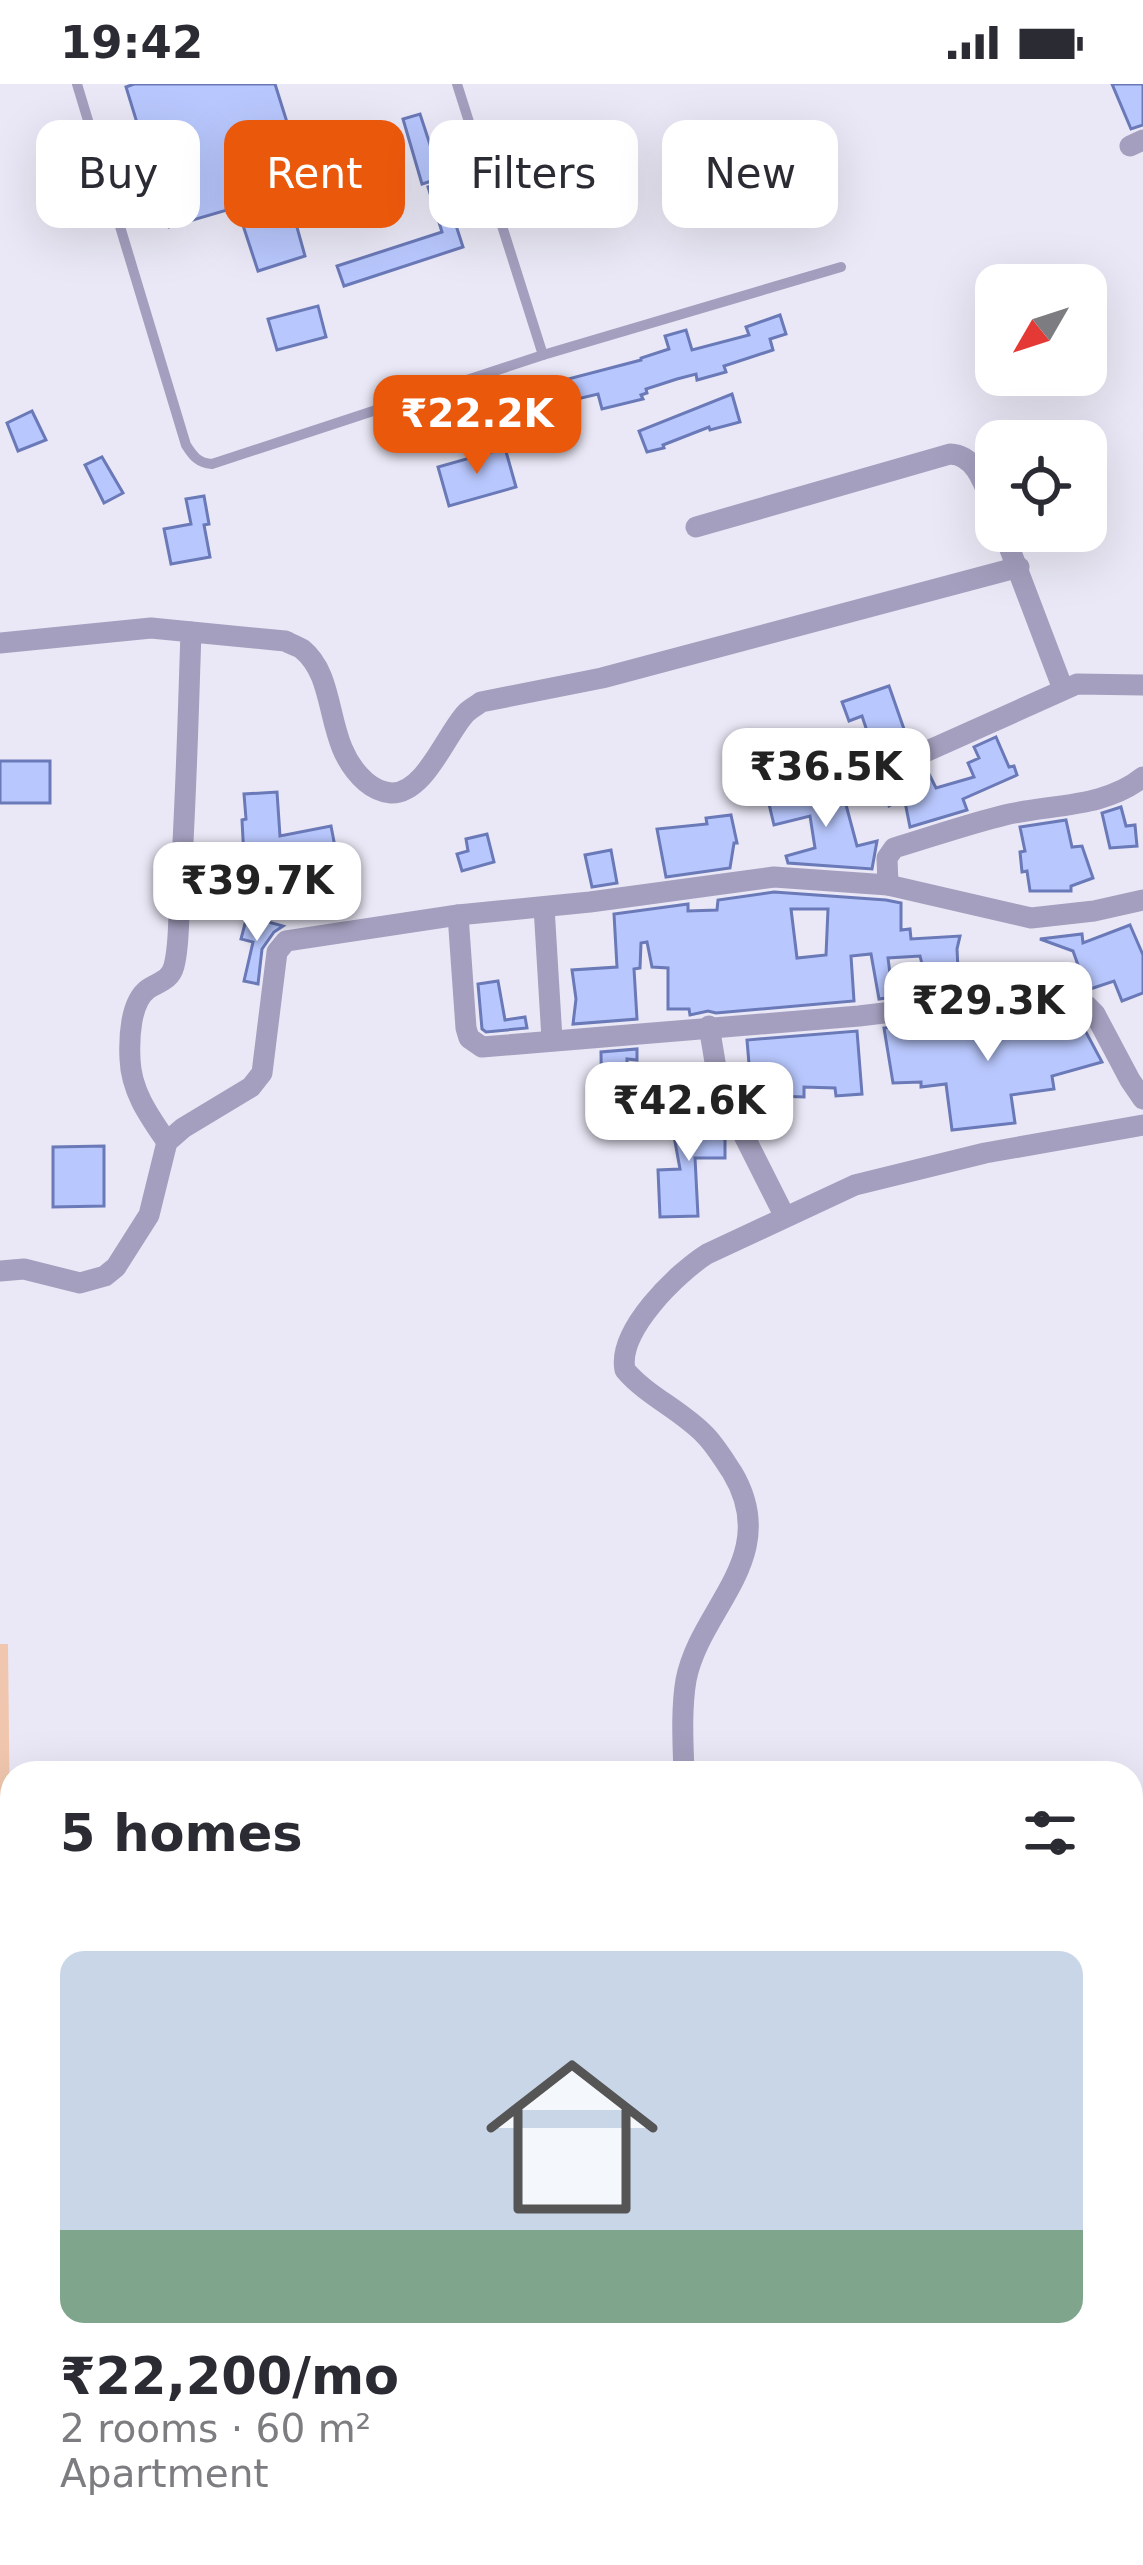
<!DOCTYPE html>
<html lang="en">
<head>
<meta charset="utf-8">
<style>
	:root { --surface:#fff; --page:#f2f2f3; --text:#2b2b33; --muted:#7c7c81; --accent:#ea580c }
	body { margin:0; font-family:"DejaVu Sans",sans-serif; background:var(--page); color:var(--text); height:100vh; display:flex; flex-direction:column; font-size:45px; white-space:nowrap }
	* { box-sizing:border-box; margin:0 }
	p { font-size:39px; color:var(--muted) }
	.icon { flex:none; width:66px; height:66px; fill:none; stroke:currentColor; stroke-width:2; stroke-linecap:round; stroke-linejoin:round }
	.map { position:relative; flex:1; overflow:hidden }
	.sheet { position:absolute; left:0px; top:1677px; width:1143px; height:804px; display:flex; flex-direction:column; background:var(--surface); border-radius:36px 36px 0 0; box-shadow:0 12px 48px #0002 }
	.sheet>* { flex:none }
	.banner { position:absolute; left:36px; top:36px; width:1071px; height:108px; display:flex; gap:24px }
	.needle { width:78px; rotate:231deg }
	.fabs { position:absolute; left:975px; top:180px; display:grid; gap:24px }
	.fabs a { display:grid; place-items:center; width:132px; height:132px; border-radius:24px; background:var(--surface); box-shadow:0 12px 48px #0002; font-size:60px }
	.price { position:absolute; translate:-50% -102px; padding:0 27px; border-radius:24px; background:#fff; color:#222; font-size:39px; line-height:78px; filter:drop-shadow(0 3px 6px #0008) }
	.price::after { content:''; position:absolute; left:50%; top:72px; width:36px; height:27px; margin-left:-18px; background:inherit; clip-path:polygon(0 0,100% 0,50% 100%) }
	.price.active { background:var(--accent); color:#fff }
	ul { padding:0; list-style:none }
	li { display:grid; align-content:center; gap:24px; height:636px; padding:0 60px }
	li span { display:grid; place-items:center; height:372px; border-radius:24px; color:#555 }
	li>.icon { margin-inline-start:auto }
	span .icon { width:216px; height:216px; fill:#fffc; stroke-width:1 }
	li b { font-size:51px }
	h2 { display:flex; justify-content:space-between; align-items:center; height:144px; padding:0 60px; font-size:51px }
	.tag { padding:0 42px; border-radius:24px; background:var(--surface); box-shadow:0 12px 48px #0002; font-size:42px; line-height:108px }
	.tag.active { background:var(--accent); color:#fff }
	.status { display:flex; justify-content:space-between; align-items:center; height:84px; padding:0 60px; background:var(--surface); direction:ltr }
	.status svg { height:33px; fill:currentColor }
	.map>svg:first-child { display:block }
	.green { fill:#f0c7ae }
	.building { fill:#b8c7fd; stroke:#6a79b7; stroke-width:3; fill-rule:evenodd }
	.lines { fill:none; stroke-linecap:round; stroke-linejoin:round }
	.service { stroke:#a49fbe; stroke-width:10 }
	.minor { stroke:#a49fbe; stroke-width:21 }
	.primary { stroke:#6c6196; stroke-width:30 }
</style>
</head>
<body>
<div class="status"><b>19:42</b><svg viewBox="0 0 49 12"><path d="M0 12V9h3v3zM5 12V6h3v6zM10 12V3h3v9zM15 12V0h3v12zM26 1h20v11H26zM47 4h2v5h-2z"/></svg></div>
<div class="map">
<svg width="1143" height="2481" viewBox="0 0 1143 2481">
	<rect width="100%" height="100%" fill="#eae8f6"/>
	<polygon class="green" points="0,1560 8,1560 10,1744 0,1745"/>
	<g class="building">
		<polygon points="134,0 275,0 308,105 288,111 305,172 258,187 237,123 169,143 126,3"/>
		<polygon points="1112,0 1143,0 1143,41 1131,45"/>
		<polygon points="420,30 441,94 422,100 403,35"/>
		<polygon points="442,98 463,163 344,202 337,182 442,148 428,103"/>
		<polygon points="318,222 326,253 277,266 268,235"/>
		<polygon points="780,231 786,250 770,255 773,266 724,282 726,288 697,296 696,290 677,295 646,305 647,309 641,311 643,315 602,325 598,310 573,316 568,295 641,276 641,274 669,265 665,252 686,246 692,266 749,251 746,243"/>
		<polygon points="732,310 740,338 710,346 709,343 663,361 664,364 647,368 639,347"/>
		<polygon points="32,327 46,356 18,367 7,339"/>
		<polygon points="505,364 516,403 449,422 438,383"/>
		<polygon points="102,373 123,409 104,419 85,381"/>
		<polygon points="204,412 209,440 204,441 210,473 171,480 164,445 191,440 186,415"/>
		<polygon points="889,602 905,648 887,655 884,647 869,653 862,632 849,637 842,618"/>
		<polygon points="996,653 1009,683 1014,682 1017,691 963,715 967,726 910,743 904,713 889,722 879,704 926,684 936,704 974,693 968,679 979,674 974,663"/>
		<rect x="0" y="677" width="50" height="42"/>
		<polygon points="841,702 857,762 877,757 872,785 788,779 786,772 815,764 810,732 774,741 769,720"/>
		<polygon points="277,708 280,752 331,742 340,789 292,799 286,768 244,774 242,736 246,735 244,710"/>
		<polygon points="1121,723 1126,742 1135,741 1137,762 1110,764 1102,729"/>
		<polygon points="731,731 737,759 734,759 730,784 666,793 657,745 707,740 706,734"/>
		<polygon points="1066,736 1072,763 1082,762 1093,794 1071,802 1071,807 1030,807 1027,787 1022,788 1020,768 1025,767 1020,743"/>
		<polygon points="487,750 494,778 462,787 457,770 468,767 466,755"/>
		<polygon points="241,766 244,812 198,817 195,801 197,772"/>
		<polygon points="611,766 617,799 592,803 585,771"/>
		<path d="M774 808 886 816 901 819V846L910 845 911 855 960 852 957 865 959 905 929 908 920 872 888 874 893 913 879 915 871 870 851 872 854 917 716 929 708 927 690 931 689 925H668V884L652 883 647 858 641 859 640 884 634 885 637 935 573 940 576 915 572 886 617 883 614 830 688 820V827L717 826 718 816ZM791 825H828L826 871 797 874Z"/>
		<polygon points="247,832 283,842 274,848 262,865 258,900 244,897 253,858 241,855"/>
		<polygon points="1130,841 1143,871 1143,909 1122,917 1114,897 1087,906 1073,867 1040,855 1082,850 1083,859"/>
		<polygon points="498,897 505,936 525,933 527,944 486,948 482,945 478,900"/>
		<polygon points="975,933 1011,944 1079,935 1102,978 1052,992 1054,1005 1011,1011 1015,1039 952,1046 946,1000 921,1003 921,998 893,999 884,944 919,940 920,952 965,945 964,934"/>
		<polygon points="857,947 862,1010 836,1012 835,1004 804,1003 804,1013 752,1011 753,980 749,980 747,956"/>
		<polygon points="637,965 637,976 627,975 627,1039 602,1039 601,968"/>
		<polygon points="689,1033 718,1034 725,1047 725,1074 695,1074 698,1132 660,1133 658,1086 680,1085 671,1036"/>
		<polygon points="104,1062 104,1122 53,1123 53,1063"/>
	</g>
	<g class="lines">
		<g class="service">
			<path d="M77 0 186 361C193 372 198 379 212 380L543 271 841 183"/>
			<polyline points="457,0 543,271"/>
		</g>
		<g class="minor">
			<polyline points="1130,62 1143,56"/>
			<path d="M696 443 950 370C979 371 986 408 996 431"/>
			<polyline points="1003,447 1063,605"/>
			<path d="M0 559 151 544 285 557C287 558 301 564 302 565 340 596 322 660 366 698 373 704 381 708 391 709 425 710 446 650 466 629 470 625 476 622 481 618L602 594 1019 483"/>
			<polyline points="878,689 1077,600 1143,601"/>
			<path d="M888 801 887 774 894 764C931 753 968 740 1005 731 1051 720 1105 724 1143 693"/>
			<polyline points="544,823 552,955"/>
			<polyline points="458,831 466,944 469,954 482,963 859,932 975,918 991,920 1010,929 1078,919 1087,922 1095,930 1130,996 1143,1015"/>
			<polyline points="709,942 719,1002 785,1133"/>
			<path d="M167 1058C149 1032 131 1007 130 975 129 955 130 918 148 905 158 898 170 897 174 882 180 859 178 831 180 808 186 722 188 635 191 548"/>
			<polyline points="0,1187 24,1185 80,1199 105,1192 116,1183 149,1131 167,1058 183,1044 251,1003 262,989 277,868 286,857 458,831 590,818 774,793 888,801 1031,834 1094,827 1143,816"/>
			<path d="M684 1689C683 1659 681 1626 686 1596 700 1523 783 1473 732 1388 724 1376 715 1361 705 1351 681 1326 647 1312 625 1286 617 1247 677 1189 707 1170L855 1101 985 1069 1143 1041"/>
			<polyline points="0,2080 12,2039"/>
			<polyline points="438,2481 439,2469"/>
		</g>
		<g class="primary">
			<polyline points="1131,1802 1143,1800"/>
			<polyline points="1131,1840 1143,1838"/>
			<polyline points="0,1864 12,1864"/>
			<polyline points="0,1901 12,1901"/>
		</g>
	</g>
</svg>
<div class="fabs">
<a><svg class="needle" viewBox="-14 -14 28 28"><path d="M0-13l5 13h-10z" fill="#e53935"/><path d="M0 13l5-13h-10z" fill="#7c7c81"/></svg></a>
<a><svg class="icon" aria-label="locate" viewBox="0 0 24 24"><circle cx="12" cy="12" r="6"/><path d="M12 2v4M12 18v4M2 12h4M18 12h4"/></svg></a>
</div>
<b class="price active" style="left:477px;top:393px">₹22.2K</b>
<b class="price" style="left:826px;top:746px">₹36.5K</b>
<b class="price" style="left:257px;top:860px">₹39.7K</b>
<b class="price" style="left:988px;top:980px">₹29.3K</b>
<b class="price" style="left:689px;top:1080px">₹42.6K</b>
<div class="banner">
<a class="tag">Buy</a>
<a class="tag active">Rent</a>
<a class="tag">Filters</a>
<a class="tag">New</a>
</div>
<section class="sheet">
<h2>5 homes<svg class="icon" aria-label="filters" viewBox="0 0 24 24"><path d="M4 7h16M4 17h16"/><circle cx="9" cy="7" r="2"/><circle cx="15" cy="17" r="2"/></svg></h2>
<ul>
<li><span style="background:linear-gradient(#c9d6e8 75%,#7fa58c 0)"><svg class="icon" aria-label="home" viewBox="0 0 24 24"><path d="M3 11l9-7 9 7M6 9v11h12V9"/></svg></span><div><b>₹22,200/mo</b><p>2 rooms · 60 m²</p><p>Apartment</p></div></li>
</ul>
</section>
</div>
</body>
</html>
